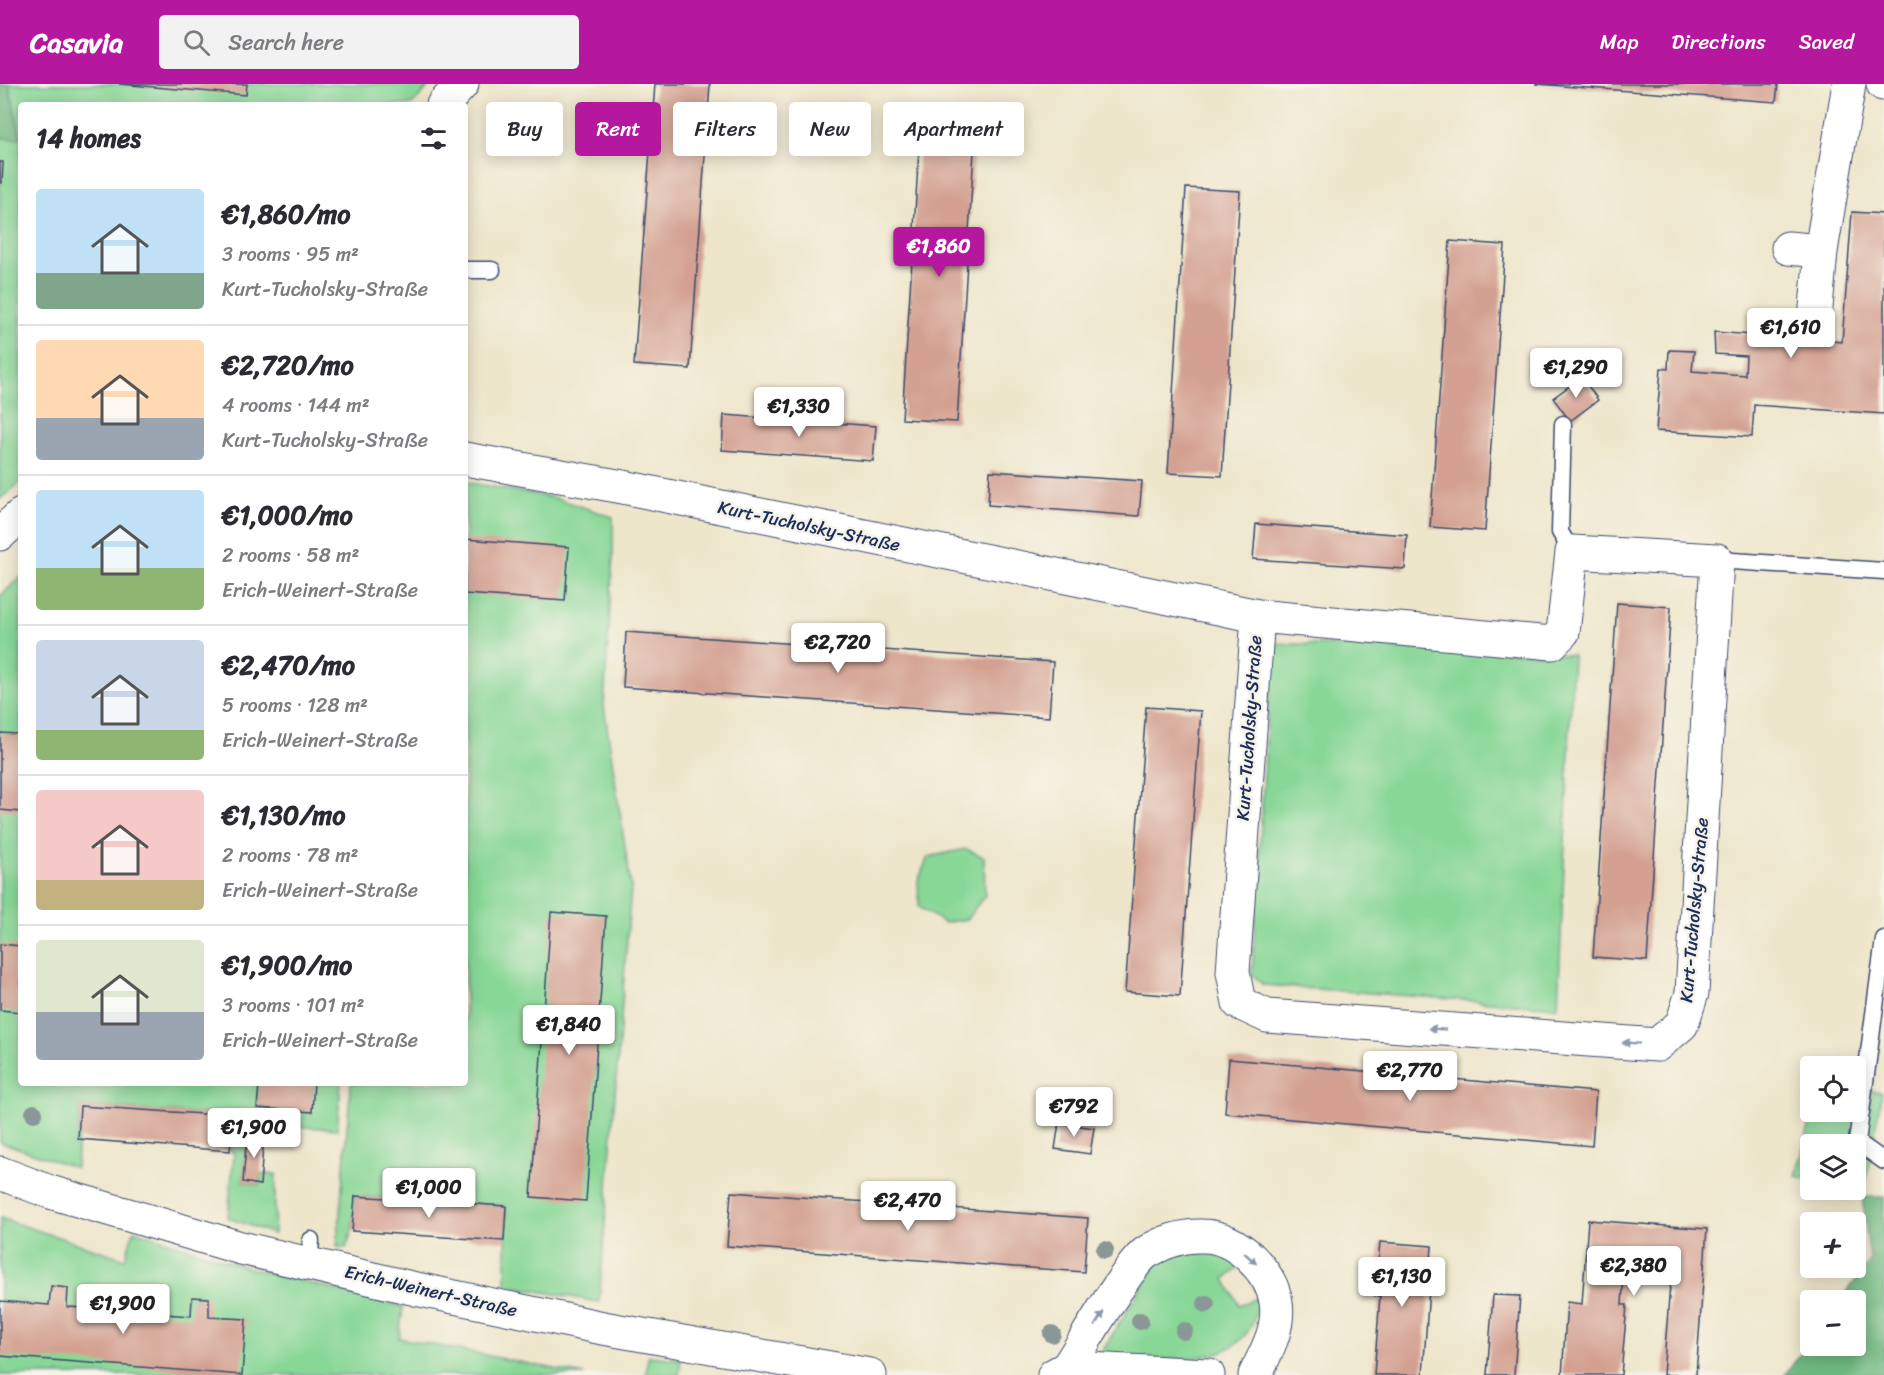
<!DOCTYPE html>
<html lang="en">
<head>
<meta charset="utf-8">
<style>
	:root { --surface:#fff; --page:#f2f2f3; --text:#2b2b33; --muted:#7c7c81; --line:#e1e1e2; --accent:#b5179e }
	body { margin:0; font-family:Sriracha,sans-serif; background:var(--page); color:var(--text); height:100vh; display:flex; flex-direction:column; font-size:22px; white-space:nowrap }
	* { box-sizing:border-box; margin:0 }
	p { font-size:20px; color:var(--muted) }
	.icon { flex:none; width:33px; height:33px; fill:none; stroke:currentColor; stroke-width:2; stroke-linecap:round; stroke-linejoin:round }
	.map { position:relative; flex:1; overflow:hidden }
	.sheet { position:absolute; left:18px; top:18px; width:450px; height:984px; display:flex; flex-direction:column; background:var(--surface); border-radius:6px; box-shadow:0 3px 15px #0003 }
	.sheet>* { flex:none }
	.hud { position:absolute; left:486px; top:18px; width:570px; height:54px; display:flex; gap:12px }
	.controls { position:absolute; left:1800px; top:972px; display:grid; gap:12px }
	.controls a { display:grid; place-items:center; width:66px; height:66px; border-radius:6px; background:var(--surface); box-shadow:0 3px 15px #0003; font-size:30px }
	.price { position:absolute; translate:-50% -51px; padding:0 14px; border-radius:6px; background:#fff; color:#222; font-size:20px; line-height:39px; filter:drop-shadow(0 2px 3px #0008) }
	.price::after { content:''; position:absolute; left:50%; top:36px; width:18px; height:14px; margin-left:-9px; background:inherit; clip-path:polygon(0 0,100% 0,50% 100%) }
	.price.active { background:var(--accent); color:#fff }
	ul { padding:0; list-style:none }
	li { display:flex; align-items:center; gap:18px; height:150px; padding:0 18px }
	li+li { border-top:2px solid var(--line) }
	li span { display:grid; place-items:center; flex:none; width:168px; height:120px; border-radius:6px; color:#555 }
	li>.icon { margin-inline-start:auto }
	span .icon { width:72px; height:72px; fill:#fffc; stroke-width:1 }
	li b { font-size:26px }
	h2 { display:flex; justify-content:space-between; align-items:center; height:72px; padding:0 18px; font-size:26px }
	.chip { padding:0 21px; border-radius:6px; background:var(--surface); box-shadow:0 3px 15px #0003; font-size:21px; line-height:54px }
	.chip.active { background:var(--accent); color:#fff }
	header { display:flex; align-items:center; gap:36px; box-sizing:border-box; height:84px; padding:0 30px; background:var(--accent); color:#fff }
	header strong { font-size:28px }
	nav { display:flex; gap:33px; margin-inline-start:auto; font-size:21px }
	.search { width:420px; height:54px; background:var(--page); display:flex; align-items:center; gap:15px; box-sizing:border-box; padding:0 21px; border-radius:6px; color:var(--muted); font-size:22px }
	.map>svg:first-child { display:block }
	.green { fill:#88d797; stroke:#52837a; stroke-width:1.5 }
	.forest { fill:#6eb880; stroke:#44746f; stroke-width:1.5 }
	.building { fill:#d3a091 }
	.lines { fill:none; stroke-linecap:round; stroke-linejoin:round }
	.lane-casing { stroke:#3b4a6e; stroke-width:19 }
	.street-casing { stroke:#3b4a6e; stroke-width:35 }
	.lane { stroke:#fff; stroke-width:16 }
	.street { stroke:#fff; stroke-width:33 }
	.tree { fill:#899897 }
	.oneway { fill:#8d97ae }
	.labels { text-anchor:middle; stroke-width:5; stroke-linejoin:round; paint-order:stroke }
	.street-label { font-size:18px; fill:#1b2f5e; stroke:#f7f3e8 }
</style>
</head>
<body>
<header>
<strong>Casavia</strong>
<div class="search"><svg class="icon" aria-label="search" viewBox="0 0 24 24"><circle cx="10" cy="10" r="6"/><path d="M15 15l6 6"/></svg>Search here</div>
<nav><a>Map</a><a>Directions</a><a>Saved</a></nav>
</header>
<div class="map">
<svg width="1884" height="1291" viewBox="0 0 1884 1291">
	<rect width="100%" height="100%" fill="#f7f3e8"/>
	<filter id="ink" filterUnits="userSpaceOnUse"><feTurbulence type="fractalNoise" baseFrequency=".0167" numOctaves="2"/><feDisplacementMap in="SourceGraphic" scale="12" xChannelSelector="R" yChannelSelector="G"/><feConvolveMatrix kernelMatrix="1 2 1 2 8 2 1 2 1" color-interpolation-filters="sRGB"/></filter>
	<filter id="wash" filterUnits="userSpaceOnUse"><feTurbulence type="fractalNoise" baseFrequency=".008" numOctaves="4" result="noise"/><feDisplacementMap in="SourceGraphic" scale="24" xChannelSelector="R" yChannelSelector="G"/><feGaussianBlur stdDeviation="1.35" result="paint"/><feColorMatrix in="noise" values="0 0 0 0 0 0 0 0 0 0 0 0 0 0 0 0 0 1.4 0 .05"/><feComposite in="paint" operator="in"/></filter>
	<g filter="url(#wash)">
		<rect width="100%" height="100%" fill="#eee6cb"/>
		<g class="green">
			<polygon points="0,0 431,0 412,21 21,21 21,398 0,415"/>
			<polygon points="465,398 555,414 613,433 613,473 604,622 631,803 599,1218 506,1201 506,1122 355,1112 352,1147 346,1164 337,1163 351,999 465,999"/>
			<polygon points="21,493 21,999 259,999 257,1024 311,1028 314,999 341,999 337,1045 248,1040 243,1098 260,1101 261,1090 276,1090 274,1150 228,1134 234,1068 231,1068 232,1032 80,1022 76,1084 0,1058 0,512"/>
			<polygon points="1272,559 1573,571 1558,923 1263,901 1252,890"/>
			<polygon points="966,765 984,773 985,811 967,835 944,839 919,823 918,797 928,773"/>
			<polygon points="1856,1004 1882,1008 1864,1108 1852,1106 1856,1106 1856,1060 1810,1060 1810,1096 1796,1092 1813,1028 1856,1028"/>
			<polygon points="0,1134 125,1175 134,1146 245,1183 403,1223 399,1254 585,1291 0,1291"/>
			<path d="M1172 1168H1224L1240 1183 1225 1195 1239 1221 1257 1214C1257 1291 1158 1275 1100 1271L1155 1181Z"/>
			<polygon points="648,1272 681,1275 679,1291 646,1291"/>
		</g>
		<g class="forest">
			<polygon points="0,0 9,0 21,55 0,54"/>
			<polygon points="1862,1113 1884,1113 1884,1291 1785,1291 1810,1257 1810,1262 1856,1262 1856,1216 1841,1216 1870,1177"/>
		</g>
		<g id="blocks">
			<g class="building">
				<polygon points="119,0 247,0 246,11"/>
				<polygon points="655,0 710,0 690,285 634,281"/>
				<polygon points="1535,0 1778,0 1776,18"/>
				<polygon points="920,49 975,52 957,338 902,335"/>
				<polygon points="0,78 3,78 2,99 0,99"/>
				<polygon points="1186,104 1240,107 1222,392 1168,389"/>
				<polygon points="1852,128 1884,130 1884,330 1754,321 1752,353 1656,347 1661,284 1668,285 1669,266 1694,267 1692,287 1745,291 1746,272 1715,270 1714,248 1793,254 1794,241 1810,242 1809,255 1842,258"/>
				<polygon points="1450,157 1505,161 1485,447 1430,443"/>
				<polygon points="1582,293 1598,316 1570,337 1553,314"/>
				<polygon points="724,331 876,342 873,377 722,366"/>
				<polygon points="990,387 1142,397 1139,432 988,421"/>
				<polygon points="1256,440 1407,451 1405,485 1253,475"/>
				<polygon points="465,455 569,463 565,517 465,510"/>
				<polygon points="1617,519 1671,523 1647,877 1593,873"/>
				<polygon points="626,548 1053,578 1049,633 623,603"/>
				<polygon points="1146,623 1201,627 1180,912 1125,908"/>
				<polygon points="0,649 19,650 21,728 0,726"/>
				<polygon points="551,828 606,832 586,1117 531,1113"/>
				<polygon points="0,860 21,862 21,928 0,926"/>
				<polygon points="1229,975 1596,1008 1592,1062 1225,1029"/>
				<polygon points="259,999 314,999 312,1028 257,1024"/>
				<polygon points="80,1022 233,1032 230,1067 78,1055"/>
				<polygon points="1059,1039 1094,1044 1090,1070 1055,1065"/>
				<polygon points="247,1050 264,1051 260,1101 243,1098"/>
				<polygon points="731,1108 1088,1134 1084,1188 727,1162"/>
				<polygon points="355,1112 506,1122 504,1157 352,1147"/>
				<polygon points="1588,1136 1707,1145 1696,1291 1663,1291 1672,1175 1625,1172 1622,1221 1627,1221 1621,1291 1562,1291 1567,1218 1582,1220"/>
				<polygon points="1380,1158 1432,1162 1423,1291 1374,1291 1380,1212 1375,1212"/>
				<polygon points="51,1202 68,1204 67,1223 120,1226 121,1208 139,1209 138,1228 191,1232 192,1213 209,1214 209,1233 246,1235 242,1291 0,1272 0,1217 49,1221"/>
				<polygon points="1493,1211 1520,1212 1514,1291 1487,1291"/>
			</g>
		</g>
	</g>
	<g filter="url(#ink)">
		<use href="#blocks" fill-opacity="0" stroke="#3b4a6e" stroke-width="1.5"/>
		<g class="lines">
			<g class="lane-casing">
				<g id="lane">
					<polyline points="465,186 492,186"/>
					<polyline points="1563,340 1560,448 1572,468"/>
					<polyline points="1717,476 1884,487"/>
					<polyline points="1884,855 1857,1058 1884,1077"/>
					<polyline points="309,1180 311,1156"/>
				</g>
			</g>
			<g class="street-casing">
				<g id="street">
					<polyline points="1883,0 1884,0"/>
					<polyline points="443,21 462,0"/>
					<polyline points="1788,164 1821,167"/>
					<polyline points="1815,235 1821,167 1849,0"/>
					<polyline points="465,375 623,403 1258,532 1552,559 1563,548 1572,468 1717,476 1692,909 1682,940 1657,961 1267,932 1239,919 1233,888 1258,532"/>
					<polyline points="0,450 21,431"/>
					<polyline points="0,1089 50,1108 241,1164 416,1205 603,1244 870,1291"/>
					<path d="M1067 1284C1082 1262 1129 1179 1147 1168 1163 1158 1184 1151 1203 1152 1236 1152 1271 1187 1276 1218 1280 1245 1266 1268 1255 1291"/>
					<polyline points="1054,1291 1067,1284 1208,1291"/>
				</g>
			</g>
			<use href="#lane" class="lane"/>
			<use href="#street" class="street"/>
		</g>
		<g class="tree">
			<circle cx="34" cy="1029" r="9"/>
			<circle cx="1105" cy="1166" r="9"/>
			<circle cx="1206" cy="1220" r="9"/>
			<circle cx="1140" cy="1237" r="9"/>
			<circle cx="1184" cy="1247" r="9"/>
			<circle cx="1052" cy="1250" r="9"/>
		</g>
		<defs><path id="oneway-solid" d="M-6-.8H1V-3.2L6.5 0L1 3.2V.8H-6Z" transform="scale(1.5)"/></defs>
		<g class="oneway">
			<use href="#oneway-solid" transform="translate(1437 945) rotate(-176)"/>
			<use href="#oneway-solid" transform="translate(1631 959) rotate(-176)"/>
			<use href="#oneway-solid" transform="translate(1250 1174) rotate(42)"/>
			<use href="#oneway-solid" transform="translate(1099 1235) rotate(-58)"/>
		</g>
	</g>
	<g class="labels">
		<g class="street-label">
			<text transform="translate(809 442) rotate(12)" y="6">Kurt-Tucholsky-Straße</text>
			<text transform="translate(1249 644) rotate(-86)" y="6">Kurt-Tucholsky-Straße</text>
			<text transform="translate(1694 826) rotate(-85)" y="6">Kurt-Tucholsky-Straße</text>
			<text transform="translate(431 1207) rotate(13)" y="6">Erich-Weinert-Straße</text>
		</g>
	</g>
</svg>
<div class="controls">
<a><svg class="icon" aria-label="locate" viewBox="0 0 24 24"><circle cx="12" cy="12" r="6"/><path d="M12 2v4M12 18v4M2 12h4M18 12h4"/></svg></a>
<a><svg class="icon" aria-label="layers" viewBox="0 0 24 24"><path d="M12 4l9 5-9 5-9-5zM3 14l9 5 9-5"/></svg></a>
<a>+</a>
<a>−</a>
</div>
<b class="price active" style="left:939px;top:194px">€1,860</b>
<b class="price" style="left:1791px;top:275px">€1,610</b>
<b class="price" style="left:1576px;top:315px">€1,290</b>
<b class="price" style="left:799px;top:354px">€1,330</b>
<b class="price" style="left:838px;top:590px">€2,720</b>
<b class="price" style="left:569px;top:972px">€1,840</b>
<b class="price" style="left:1410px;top:1018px">€2,770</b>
<b class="price" style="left:1074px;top:1054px">€792</b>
<b class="price" style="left:254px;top:1075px">€1,900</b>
<b class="price" style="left:429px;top:1135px">€1,000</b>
<b class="price" style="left:908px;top:1148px">€2,470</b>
<b class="price" style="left:1634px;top:1213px">€2,380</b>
<b class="price" style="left:1402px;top:1224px">€1,130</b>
<b class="price" style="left:123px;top:1251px">€1,900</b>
<div class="hud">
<a class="chip">Buy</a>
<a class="chip active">Rent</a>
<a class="chip">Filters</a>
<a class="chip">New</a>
<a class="chip">Apartment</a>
</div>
<section class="sheet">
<h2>14 homes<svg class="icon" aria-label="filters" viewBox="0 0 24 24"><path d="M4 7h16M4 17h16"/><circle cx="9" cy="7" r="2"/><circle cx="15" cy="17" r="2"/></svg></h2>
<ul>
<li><span style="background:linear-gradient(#bfe0f5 70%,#7fa58c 0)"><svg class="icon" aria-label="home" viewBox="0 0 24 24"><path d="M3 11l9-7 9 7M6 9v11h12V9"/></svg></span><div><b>€1,860/mo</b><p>3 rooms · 95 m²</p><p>Kurt-Tucholsky-Straße</p></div></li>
<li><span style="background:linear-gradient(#ffd9b3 65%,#9aa5b1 0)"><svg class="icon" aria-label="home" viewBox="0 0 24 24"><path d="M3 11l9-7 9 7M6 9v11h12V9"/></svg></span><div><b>€2,720/mo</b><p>4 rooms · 144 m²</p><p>Kurt-Tucholsky-Straße</p></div></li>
<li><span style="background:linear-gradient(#bfe0f5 65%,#8fb573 0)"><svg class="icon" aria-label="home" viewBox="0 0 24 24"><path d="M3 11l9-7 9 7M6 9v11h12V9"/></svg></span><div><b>€1,000/mo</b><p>2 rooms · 58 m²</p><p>Erich-Weinert-Straße</p></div></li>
<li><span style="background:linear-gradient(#c9d6e8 75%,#8fb573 0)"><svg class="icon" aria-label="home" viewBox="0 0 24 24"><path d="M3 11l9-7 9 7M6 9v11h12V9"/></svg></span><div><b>€2,470/mo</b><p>5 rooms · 128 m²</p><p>Erich-Weinert-Straße</p></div></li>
<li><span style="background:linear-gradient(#f6c9c9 75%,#c2b280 0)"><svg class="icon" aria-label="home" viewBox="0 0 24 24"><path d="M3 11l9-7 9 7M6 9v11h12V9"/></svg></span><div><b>€1,130/mo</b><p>2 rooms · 78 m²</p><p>Erich-Weinert-Straße</p></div></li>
<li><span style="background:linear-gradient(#dfe7d0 60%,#9aa5b1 0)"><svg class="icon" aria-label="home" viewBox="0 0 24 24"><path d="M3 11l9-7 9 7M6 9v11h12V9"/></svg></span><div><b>€1,900/mo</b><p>3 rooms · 101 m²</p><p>Erich-Weinert-Straße</p></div></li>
</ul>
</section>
</div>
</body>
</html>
